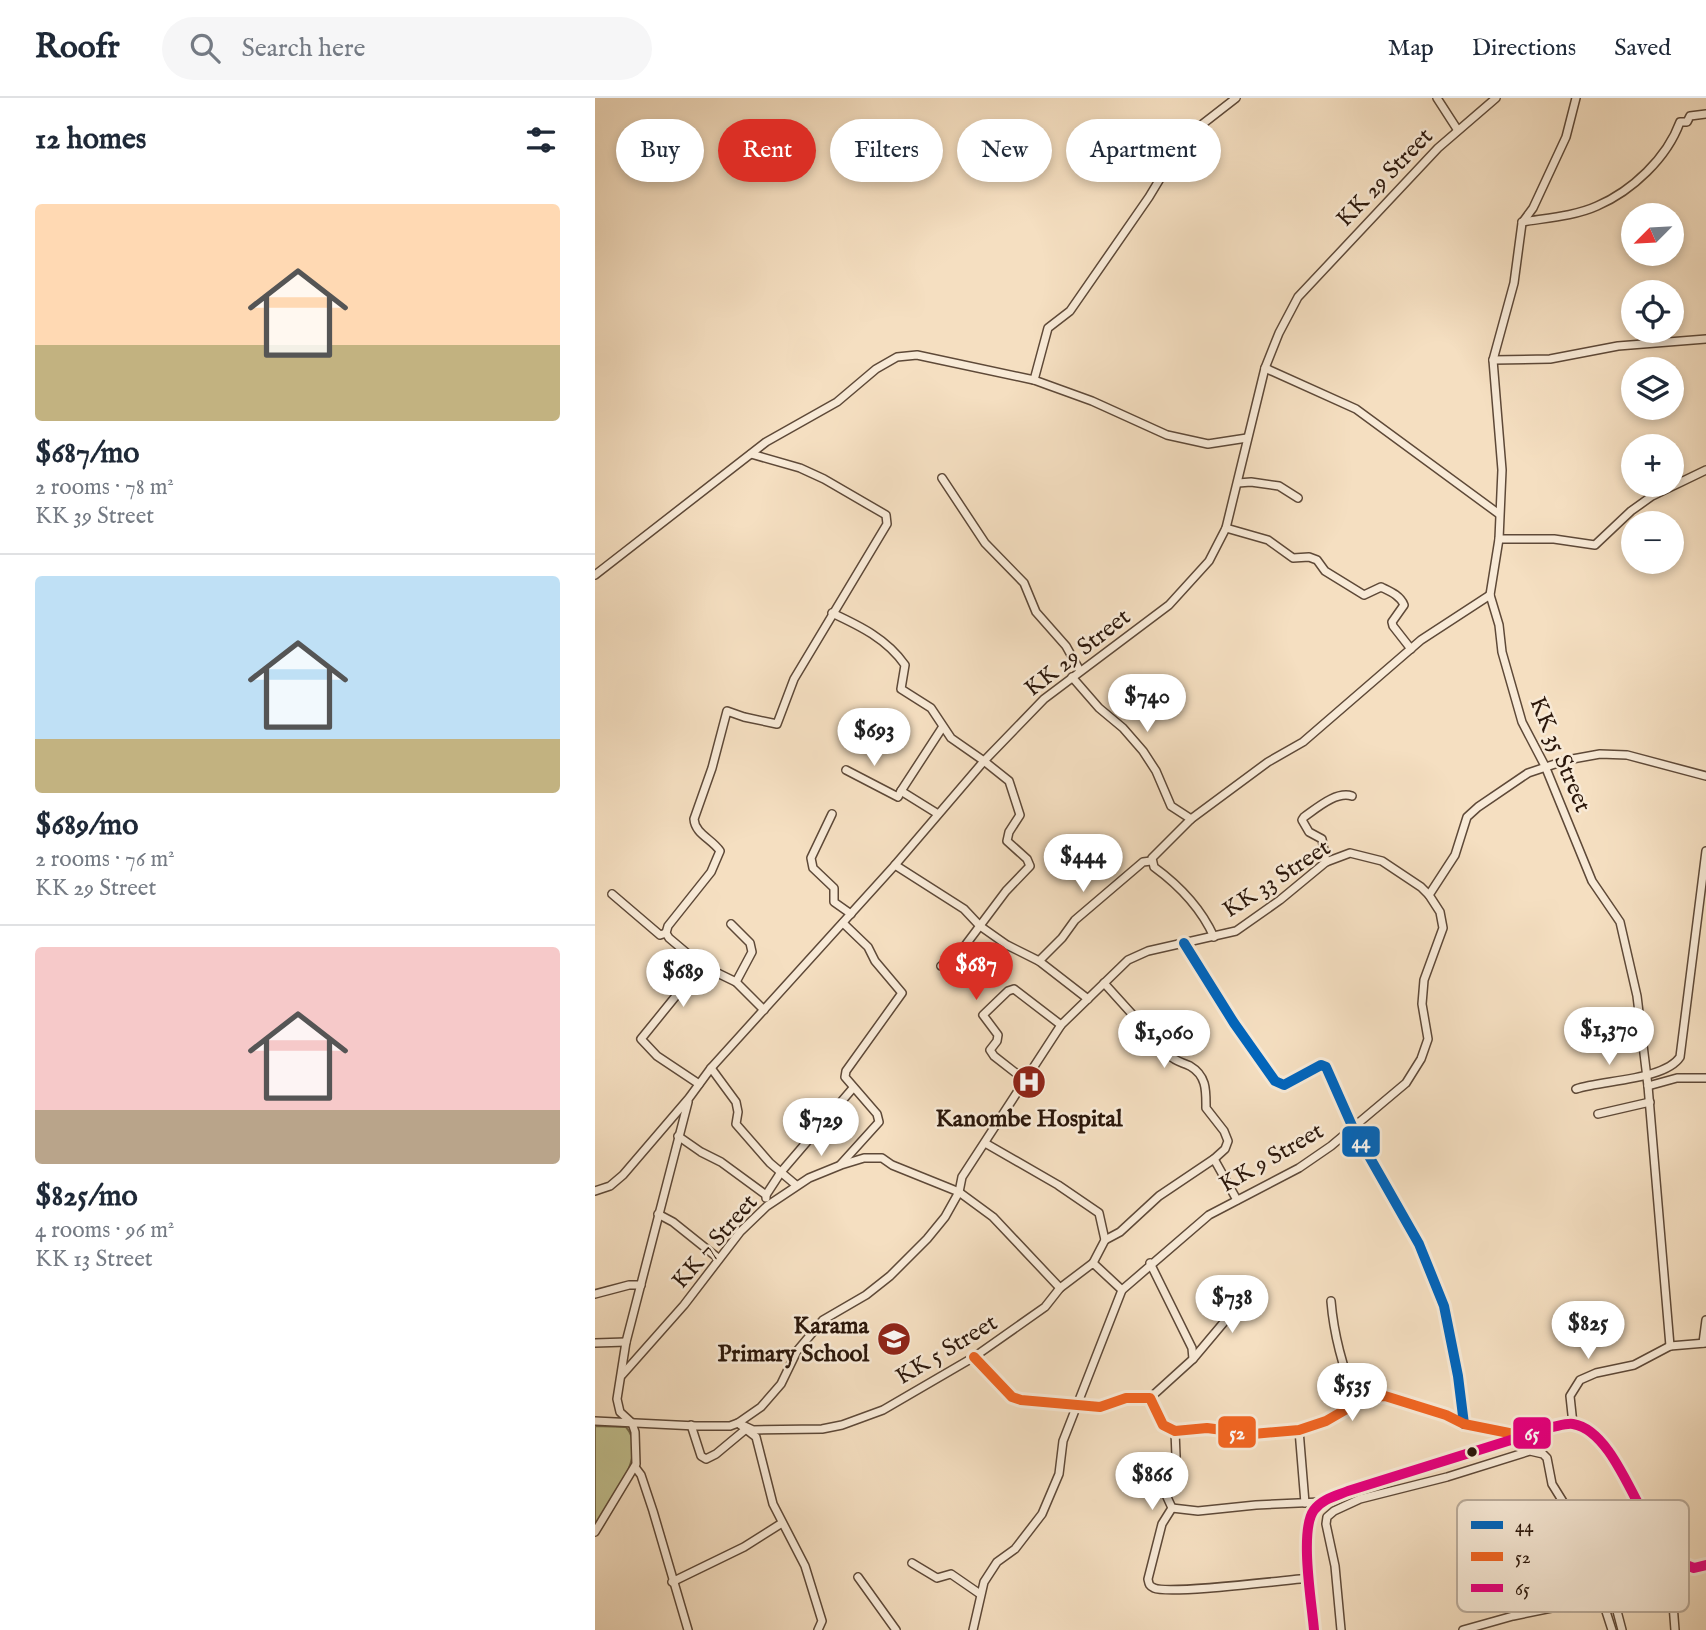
<!DOCTYPE html>
<html lang="en">
<head>
<meta charset="utf-8">
<style>
	:root { --surface:#fff; --page:#f6f6f7; --text:#1f2937; --muted:#747a83; --line:#e0e1e3; --accent:#d93025 }
	body { margin:0; font-family:"IM FELL English",serif; background:var(--page); color:var(--text); height:100vh; display:flex; flex-direction:column; font-size:26px; white-space:nowrap }
	* { box-sizing:border-box; margin:0 }
	p { font-size:23px; color:var(--muted) }
	.icon { flex:none; width:38px; height:38px; fill:none; stroke:currentColor; stroke-width:2; stroke-linecap:round; stroke-linejoin:round }
	.map { position:relative; flex:1; overflow:hidden }
	.drawer { display:flex; flex-direction:column; background:var(--surface); width:595px }
	.drawer>* { flex:none }
	.hud { position:absolute; left:21px; top:21px; width:665px; height:63px; display:flex; gap:14px }
	.needle { width:46px; rotate:246deg }
	.controls { position:absolute; left:1026px; top:105px; display:grid; gap:14px }
	.controls a { display:grid; place-items:center; width:63px; height:63px; border-radius:50%; background:var(--surface); box-shadow:0 4px 10px #0003; font-size:35px }
	.price { position:absolute; translate:-50% -60px; padding:0 16px; border-radius:24px; background:#fff; color:#222; font-size:23px; line-height:46px; filter:drop-shadow(0 2px 4px #0008) }
	.price::after { content:''; position:absolute; left:50%; top:42px; width:21px; height:16px; margin-left:-10px; background:inherit; clip-path:polygon(0 0,100% 0,50% 100%) }
	.price.on { background:var(--accent); color:#fff }
	ul { padding:0; list-style:none }
	li { display:grid; align-content:center; gap:14px; height:371px; padding:0 35px }
	li+li { border-top:2px solid var(--line) }
	li span { display:grid; place-items:center; height:217px; border-radius:7px; color:#555 }
	li>.icon { margin-inline-start:auto }
	span .icon { width:126px; height:126px; fill:#fffc; stroke-width:1 }
	li b { font-size:30px }
	h2 { display:flex; justify-content:space-between; align-items:center; height:84px; padding:0 35px; font-size:30px }
	.tag { padding:0 24px; border-radius:32px; background:var(--surface); box-shadow:0 4px 10px #0003; font-size:24px; line-height:63px }
	.tag.on { background:var(--accent); color:#fff }
	header { display:flex; align-items:center; gap:42px; box-sizing:border-box; height:98px; padding:0 35px; background:var(--surface); border-bottom:2px solid var(--line) }
	header strong { font-size:33px }
	nav { display:flex; gap:38px; margin-inline-start:auto; font-size:24px }
	.search { width:490px; height:63px; background:var(--page); display:flex; align-items:center; gap:18px; box-sizing:border-box; padding:0 24px; border-radius:38px; color:var(--muted); font-size:26px }
	main { display:flex; flex:1; min-height:0 }
	.map>svg:first-child { display:block }
	.green { fill:#c1c08f; stroke:#766c4d; stroke-width:2 }
	.lines { fill:none; stroke-linecap:round; stroke-linejoin:round }
	.minor-casing { stroke:#5e4938; stroke-width:10 }
	.secondary-casing { stroke:#2b170b; stroke-width:12 }
	.minor { stroke:#f8ead7; stroke-width:7 }
	.secondary { stroke:#f8ead7; stroke-width:10 }
	.bus-1-casing { stroke:#f8ead7; stroke-width:16 }
	.bus-2-casing { stroke:#f8ead7; stroke-width:16 }
	.bus-3-casing { stroke:#f8ead7; stroke-width:16 }
	.bus-1 { stroke:#0065bd; stroke-width:10 }
	.bus-2 { stroke:#f26522; stroke-width:10 }
	.bus-3 { stroke:#e5007d; stroke-width:10 }
	.bus-dot { fill:#2b170b; stroke:#f8ead7; stroke-width:2.5 }
	.labels { text-anchor:middle; stroke-width:5; stroke-linejoin:round; paint-order:stroke }
	.street-label { font-size:24px; fill:#2b170b; stroke:#f8ead7 }
	.poi-label { font-size:24px; font-weight:bold; fill:#2b170b; stroke:#f8ead7 }
	.key { fill:#f8ead7; stroke:#baab9a; stroke-width:2 }
	.key-label { font-size:19px; fill:#2b170b }
	.line-badge { stroke:#f8ead7; stroke-width:2.5 }
	.badge-label { font-size:19px; text-anchor:middle; font-weight:bold; fill:#fff }
</style>
</head>
<body>
<header>
<strong>Roofr</strong>
<div class="search"><svg class="icon" aria-label="search" viewBox="0 0 24 24"><circle cx="10" cy="10" r="6"/><path d="M15 15l6 6"/></svg>Search here</div>
<nav><a>Map</a><a>Directions</a><a>Saved</a></nav>
</header>
<main>
<section class="drawer">
<h2>12 homes<svg class="icon" aria-label="filters" viewBox="0 0 24 24"><path d="M4 7h16M4 17h16"/><circle cx="9" cy="7" r="2"/><circle cx="15" cy="17" r="2"/></svg></h2>
<ul>
<li><span style="background:linear-gradient(#ffd9b3 65%,#c2b280 0)"><svg class="icon" aria-label="home" viewBox="0 0 24 24"><path d="M3 11l9-7 9 7M6 9v11h12V9"/></svg></span><div><b>$687/mo</b><p>2 rooms · 78 m²</p><p>KK 39 Street</p></div></li>
<li><span style="background:linear-gradient(#bfe0f5 75%,#c2b280 0)"><svg class="icon" aria-label="home" viewBox="0 0 24 24"><path d="M3 11l9-7 9 7M6 9v11h12V9"/></svg></span><div><b>$689/mo</b><p>2 rooms · 76 m²</p><p>KK 29 Street</p></div></li>
<li><span style="background:linear-gradient(#f6c9c9 75%,#b9a48a 0)"><svg class="icon" aria-label="home" viewBox="0 0 24 24"><path d="M3 11l9-7 9 7M6 9v11h12V9"/></svg></span><div><b>$825/mo</b><p>4 rooms · 96 m²</p><p>KK 13 Street</p></div></li>
</ul>
</section>
<div class="map">
<svg width="1111" height="1532" viewBox="0 0 1111 1532">
	<rect width="100%" height="100%" fill="#f5dfc1"/>
	<filter id="stains"><feTurbulence type="fractalNoise" baseFrequency=".00286" numOctaves="4"/><feColorMatrix values="0 0 0 0 .2 0 0 0 0 .09 0 0 0 0 .02 0 0 0 .5 -.17"/></filter>
	<radialGradient id="worn" r=".72"><stop offset=".6" stop-color="#630" stop-opacity="0"/><stop offset="1" stop-color="#630" stop-opacity=".3"/></radialGradient>
	<path class="green" d="M0 1328 31 1329C55 1356 14 1405 0 1428Z"/>
	<g class="lines">
		<g class="minor-casing">
			<g id="minor">
				<polyline points="641,0 596,35 586,46 554,99 475,213 453,230 439,282 497,303 572,337 613,346 652,340"/>
				<polyline points="842,0 862,31"/>
				<polyline points="981,0 971,39 938,110 927,125 919,185 898,262 907,372 904,441 895,497 904,527 907,554 927,624 950,668 997,783 1025,824 1042,898 1053,988 1075,1248"/>
				<path d="M927 124C951 120 980 118 1002 108 1037 93 1072 60 1085 24H1092L1095 18 1111 16"/>
				<polyline points="898,262 955,261 1023,248 1111,241"/>
				<polyline points="670,270 761,311 904,416"/>
				<path d="M156 356 205 370 229 381 291 417 292 426 199 581 182 626 149 619 132 613 117 670 99 721C100 736 117 741 125 753L116 774 73 828 71 835 74 840 106 867 141 884 169 912"/>
				<polyline points="347,380 390,445 429,485 441,514 471,548 485,573"/>
				<polyline points="643,385 656,384 684,388 703,400"/>
				<path d="M631 430 673 442 698 460 714 459 722 462 730 473 769 497 786 489C794 493 805 497 809 507L797 524 798 528 816 551"/>
				<polyline points="904,441 959,441 1000,447 1036,413 1057,398 1111,372"/>
				<polyline points="0,477 171,344 242,304 281,271 302,259 322,257 439,282"/>
				<path d="M237 515C265 528 292 541 310 567L306 591 336 610 356 640 389 663 414 683 425 717 414 734 412 743 432 761 435 768 411 793 369 849 346 868"/>
				<polyline points="477,579 504,610 528,630 548,653 561,673 576,708 596,721"/>
				<polyline points="251,672 303,699 306,693"/>
				<polyline points="237,716 216,760 218,770 239,790 239,804 256,816"/>
				<polyline points="343,716 306,693 347,630"/>
				<path d="M731 764 727 741 714 734 707 722 709 719C722 710 741 693 757 698"/>
				<polyline points="300,767 369,811 385,828 412,847 444,863 493,901"/>
				<polyline points="17,796 65,837 71,835"/>
				<polyline points="136,826 155,845 157,854 141,884"/>
				<path d="M619 839C606 810 585 788 559 769L557 760 596 721 673 664 708 644 826 542 895 497"/>
				<polyline points="589,845 639,925 680,983 689,987 726,967 731,969 758,1030 824,1146 849,1208 863,1278 869,1326"/>
				<polyline points="444,863 467,840 480,822 548,764 556,763"/>
				<path d="M509 885 574 957C581 964 587 964 595 968 612 978 611 993 611 1010L629 1033 633 1043 630 1051 619 1061"/>
				<polyline points="116,970 141,1004 143,1014 141,1026 175,1065 201,1087"/>
				<polyline points="431,983 399,958 395,952 402,943 403,937 388,917 413,893 419,891 466,927"/>
				<polyline points="104,986 62,958 46,941 106,867"/>
				<polyline points="1053,988 1082,980 1111,980"/>
				<path d="M981 991C1008 982 1070 982 1085 959L1111 753"/>
				<polyline points="1003,1016 1055,1004"/>
				<polyline points="83,1038 106,1054 126,1064 171,1097 171,1100"/>
				<polyline points="390,1045 463,1087 504,1115 510,1142 498,1165"/>
				<polyline points="246,1066 284,1024 282,1016 250,979 251,973 307,895 280,863 273,849 248,825"/>
				<polyline points="0,1093 15,1088 28,1077 94,1000 116,970 300,767 389,663 449,601 574,507 614,463 631,430 670,270 684,235 703,199 843,50 901,0"/>
				<polyline points="171,1097 186,1074 258,990"/>
				<polyline points="63,1116 78,1124 123,1160"/>
				<polyline points="510,1142 525,1134 564,1098 619,1061 642,1102"/>
				<polyline points="555,1165 597,1250 598,1261 555,1300"/>
				<polyline points="0,1196 34,1187 46,1187"/>
				<path d="M736 1203C739 1240 748 1271 762 1305"/>
				<polyline points="0,1245 31,1244"/>
				<polyline points="1108,1245 1111,1222"/>
				<polyline points="379,1259 417,1299 426,1302 505,1309 531,1300 555,1300 568,1327 580,1333 612,1330 658,1336 704,1332 731,1323 762,1305 776,1299 790,1298 851,1317 869,1326 925,1337"/>
				<polyline points="598,1261 635,1217 632,1202"/>
				<polyline points="27,1277 89,1207 145,1134 172,1108 214,1080 246,1067 269,1060 287,1060 297,1067 364,1094 398,1119 465,1190"/>
				<polyline points="0,1323 101,1328 135,1328 143,1325 158,1332 227,1331 247,1327 288,1312 379,1259 450,1209 465,1190 498,1165 527,1192"/>
				<polyline points="978,1326 975,1298 985,1282 1001,1275 1039,1267 1075,1248 1111,1245"/>
				<polyline points="96,1327 106,1358 111,1361 121,1356 151,1331"/>
				<polyline points="704,1332 710,1405"/>
				<path d="M580 1333 581 1358 572 1399 577 1410 567 1426 553 1481C554 1486 554 1488 559 1490 574 1497 690 1482 714 1480"/>
				<polyline points="40,1369 46,1377 58,1413 93,1532"/>
				<polyline points="577,1410 603,1413 661,1407 726,1404"/>
				<polyline points="0,1434 41,1366 40,1334 37,1325 25,1314 22,1301 31,1244 93,1004"/>
				<polyline points="317,1465 342,1480 356,1476 385,1496"/>
				<polyline points="263,1479 301,1532"/>
				<polyline points="1067,1482 1078,1506 1080,1532"/>
				<polyline points="77,1484 149,1449 187,1425"/>
				<polyline points="223,1532 227,1523 210,1468 178,1406 161,1339 143,1325 166,1309 186,1286 202,1253 228,1222 271,1197 295,1178 332,1141 350,1119 364,1094 367,1079 466,927 533,862 553,853 641,833 685,802 731,764 755,755 787,763 826,789 834,797"/>
				<polyline points="378,1532 389,1484 402,1464 420,1451 447,1416 464,1376 468,1343 527,1192 614,1117 704,1070 736,1048 811,985 826,961 833,941 827,906 829,882 848,830 845,814 834,797 860,757 872,719 883,709 933,675 972,662 1005,656 1032,657 1111,678"/>
				<polyline points="746,1532 740,1468 731,1426 732,1419 739,1413 765,1401 852,1379 935,1353 948,1356 952,1360 957,1386 975,1415 987,1439 1017,1532"/>
				<polyline points="868,1532 918,1518 1006,1500"/>
				<polyline points="1027,1532 1022,1513 1025,1499 1037,1492 1099,1470"/>
			</g>
		</g>
		<g class="secondary-casing">
			<path id="secondary" d="M719 1532C717 1506 704 1432 719 1412 727 1401 741 1398 753 1393L957 1329C963 1328 972 1325 978 1326 1022 1333 1045 1429 1076 1458 1082 1464 1091 1467 1099 1470L1111 1467"/>
		</g>
		<use href="#minor" class="minor"/>
		<use href="#secondary" class="secondary"/>
		<g class="bus-1-casing">
			<polyline id="bus-1" points="589,845 639,925 680,983 689,987 726,967 731,969 758,1030 824,1146 849,1208 863,1278 869,1326"/>
		</g>
		<g class="bus-2-casing">
			<polyline id="bus-2" points="379,1259 417,1299 426,1302 505,1309 531,1300 555,1300 568,1327 580,1333 612,1330 658,1336 704,1332 731,1323 762,1305 776,1299 790,1298 851,1317 869,1326 929,1338"/>
		</g>
		<g class="bus-3-casing">
			<path id="bus-3" d="M719 1532C717 1506 704 1432 719 1412 727 1401 741 1398 753 1393L957 1329C963 1328 972 1325 978 1326 1022 1333 1045 1429 1076 1458 1082 1464 1091 1467 1099 1470L1111 1467"/>
		</g>
		<use href="#bus-1" class="bus-1"/>
		<use href="#bus-2" class="bus-2"/>
		<use href="#bus-3" class="bus-3"/>
	</g>
	<defs>
		<g id="hospital-disc" transform="scale(1.75)"><circle r="9.5" fill="#8f2418" stroke="#f8ead7"/><path d="M-5-5h3v3.5h4V-5h3V5h-3V1.5h-4V5h-3Z" fill="#fff"/></g>
		<g id="school-disc" transform="scale(1.75)"><circle r="9.5" fill="#8f2418" stroke="#f8ead7"/><path d="M0-5L7-2L0 1L-7-2ZM-4 1L0 2.5L4 1V4Q0 6-4 4Z" fill="#fff"/></g>
	</defs>
	<g fill-rule="evenodd">
		<use href="#hospital-disc" x="434" y="984"/>
		<use href="#school-disc" x="299" y="1241"/>
	</g>
	<circle class="bus-dot" cx="877" cy="1354" r="6"/>
	<g class="labels">
		<g class="street-label">
			<text transform="translate(789 79) rotate(-46)" y="8">KK 29 Street</text>
			<text transform="translate(482 554) rotate(-38)" y="8">KK 29 Street</text>
			<text transform="translate(966 656) rotate(67)" y="8">KK 35 Street</text>
			<text transform="translate(681 780) rotate(-33)" y="8">KK 33 Street</text>
			<text transform="translate(676 1059) rotate(-30)" y="8">KK 9 Street</text>
			<text transform="translate(119 1143) rotate(-49)" y="8">KK 7 Street</text>
			<text transform="translate(351 1251) rotate(-31)" y="8">KK 5 Street</text>
		</g>
		<g class="poi-label">
			<text x="434" y="1028">Kanombe Hospital</text>
			<text x="274" y="1235" text-anchor="end">Karama<tspan x="274" dy="28">Primary School</tspan></text>
		</g>
	</g>
	<rect x="862" y="1402" width="232" height="112" rx="10" class="key"/>
	<rect x="876" y="1423" width="32" height="8" fill="#0065bd"/>
	<rect x="876" y="1454" width="32" height="9" fill="#f26522"/>
	<rect x="876" y="1486" width="32" height="8" fill="#e5007d"/>
	<g class="key-label">
		<text x="920" y="1434">44</text>
		<text x="920" y="1465">52</text>
		<text x="920" y="1497">65</text>
	</g>
	<g class="line-badge">
		<rect x="746" y="1027" width="40" height="33" rx="7" fill="#0065bd"/>
		<rect x="622" y="1317" width="40" height="34" rx="7" fill="#f26522"/>
		<rect x="917" y="1318" width="40" height="34" rx="7" fill="#e5007d"/>
	</g>
	<g class="badge-label">
		<text x="766" y="1050">44</text>
		<text x="642" y="1341">52</text>
		<text x="937" y="1342">65</text>
	</g>
	<rect width="100%" height="100%" filter="url(#stains)"/>
	<rect width="100%" height="100%" fill="url(#worn)"/>
</svg>
<div class="controls">
<a><svg class="needle" viewBox="-14 -14 28 28"><path d="M0-13l5 13h-10z" fill="#e53935"/><path d="M0 13l5-13h-10z" fill="#747a83"/></svg></a>
<a><svg class="icon" aria-label="locate" viewBox="0 0 24 24"><circle cx="12" cy="12" r="6"/><path d="M12 2v4M12 18v4M2 12h4M18 12h4"/></svg></a>
<a><svg class="icon" aria-label="layers" viewBox="0 0 24 24"><path d="M12 4l9 5-9 5-9-5zM3 14l9 5 9-5"/></svg></a>
<a>+</a>
<a>−</a>
</div>
<b class="price" style="left:552px;top:636px">$740</b>
<b class="price" style="left:279px;top:670px">$693</b>
<b class="price" style="left:488px;top:796px">$444</b>
<b class="price on" style="left:381px;top:904px">$687</b>
<b class="price" style="left:88px;top:911px">$689</b>
<b class="price" style="left:1014px;top:969px">$1,370</b>
<b class="price" style="left:569px;top:972px">$1,060</b>
<b class="price" style="left:226px;top:1060px">$729</b>
<b class="price" style="left:637px;top:1237px">$738</b>
<b class="price" style="left:993px;top:1263px">$825</b>
<b class="price" style="left:757px;top:1325px">$535</b>
<b class="price" style="left:557px;top:1414px">$866</b>
<div class="hud">
<a class="tag">Buy</a>
<a class="tag on">Rent</a>
<a class="tag">Filters</a>
<a class="tag">New</a>
<a class="tag">Apartment</a>
</div>
</div>
</main>
</body>
</html>
